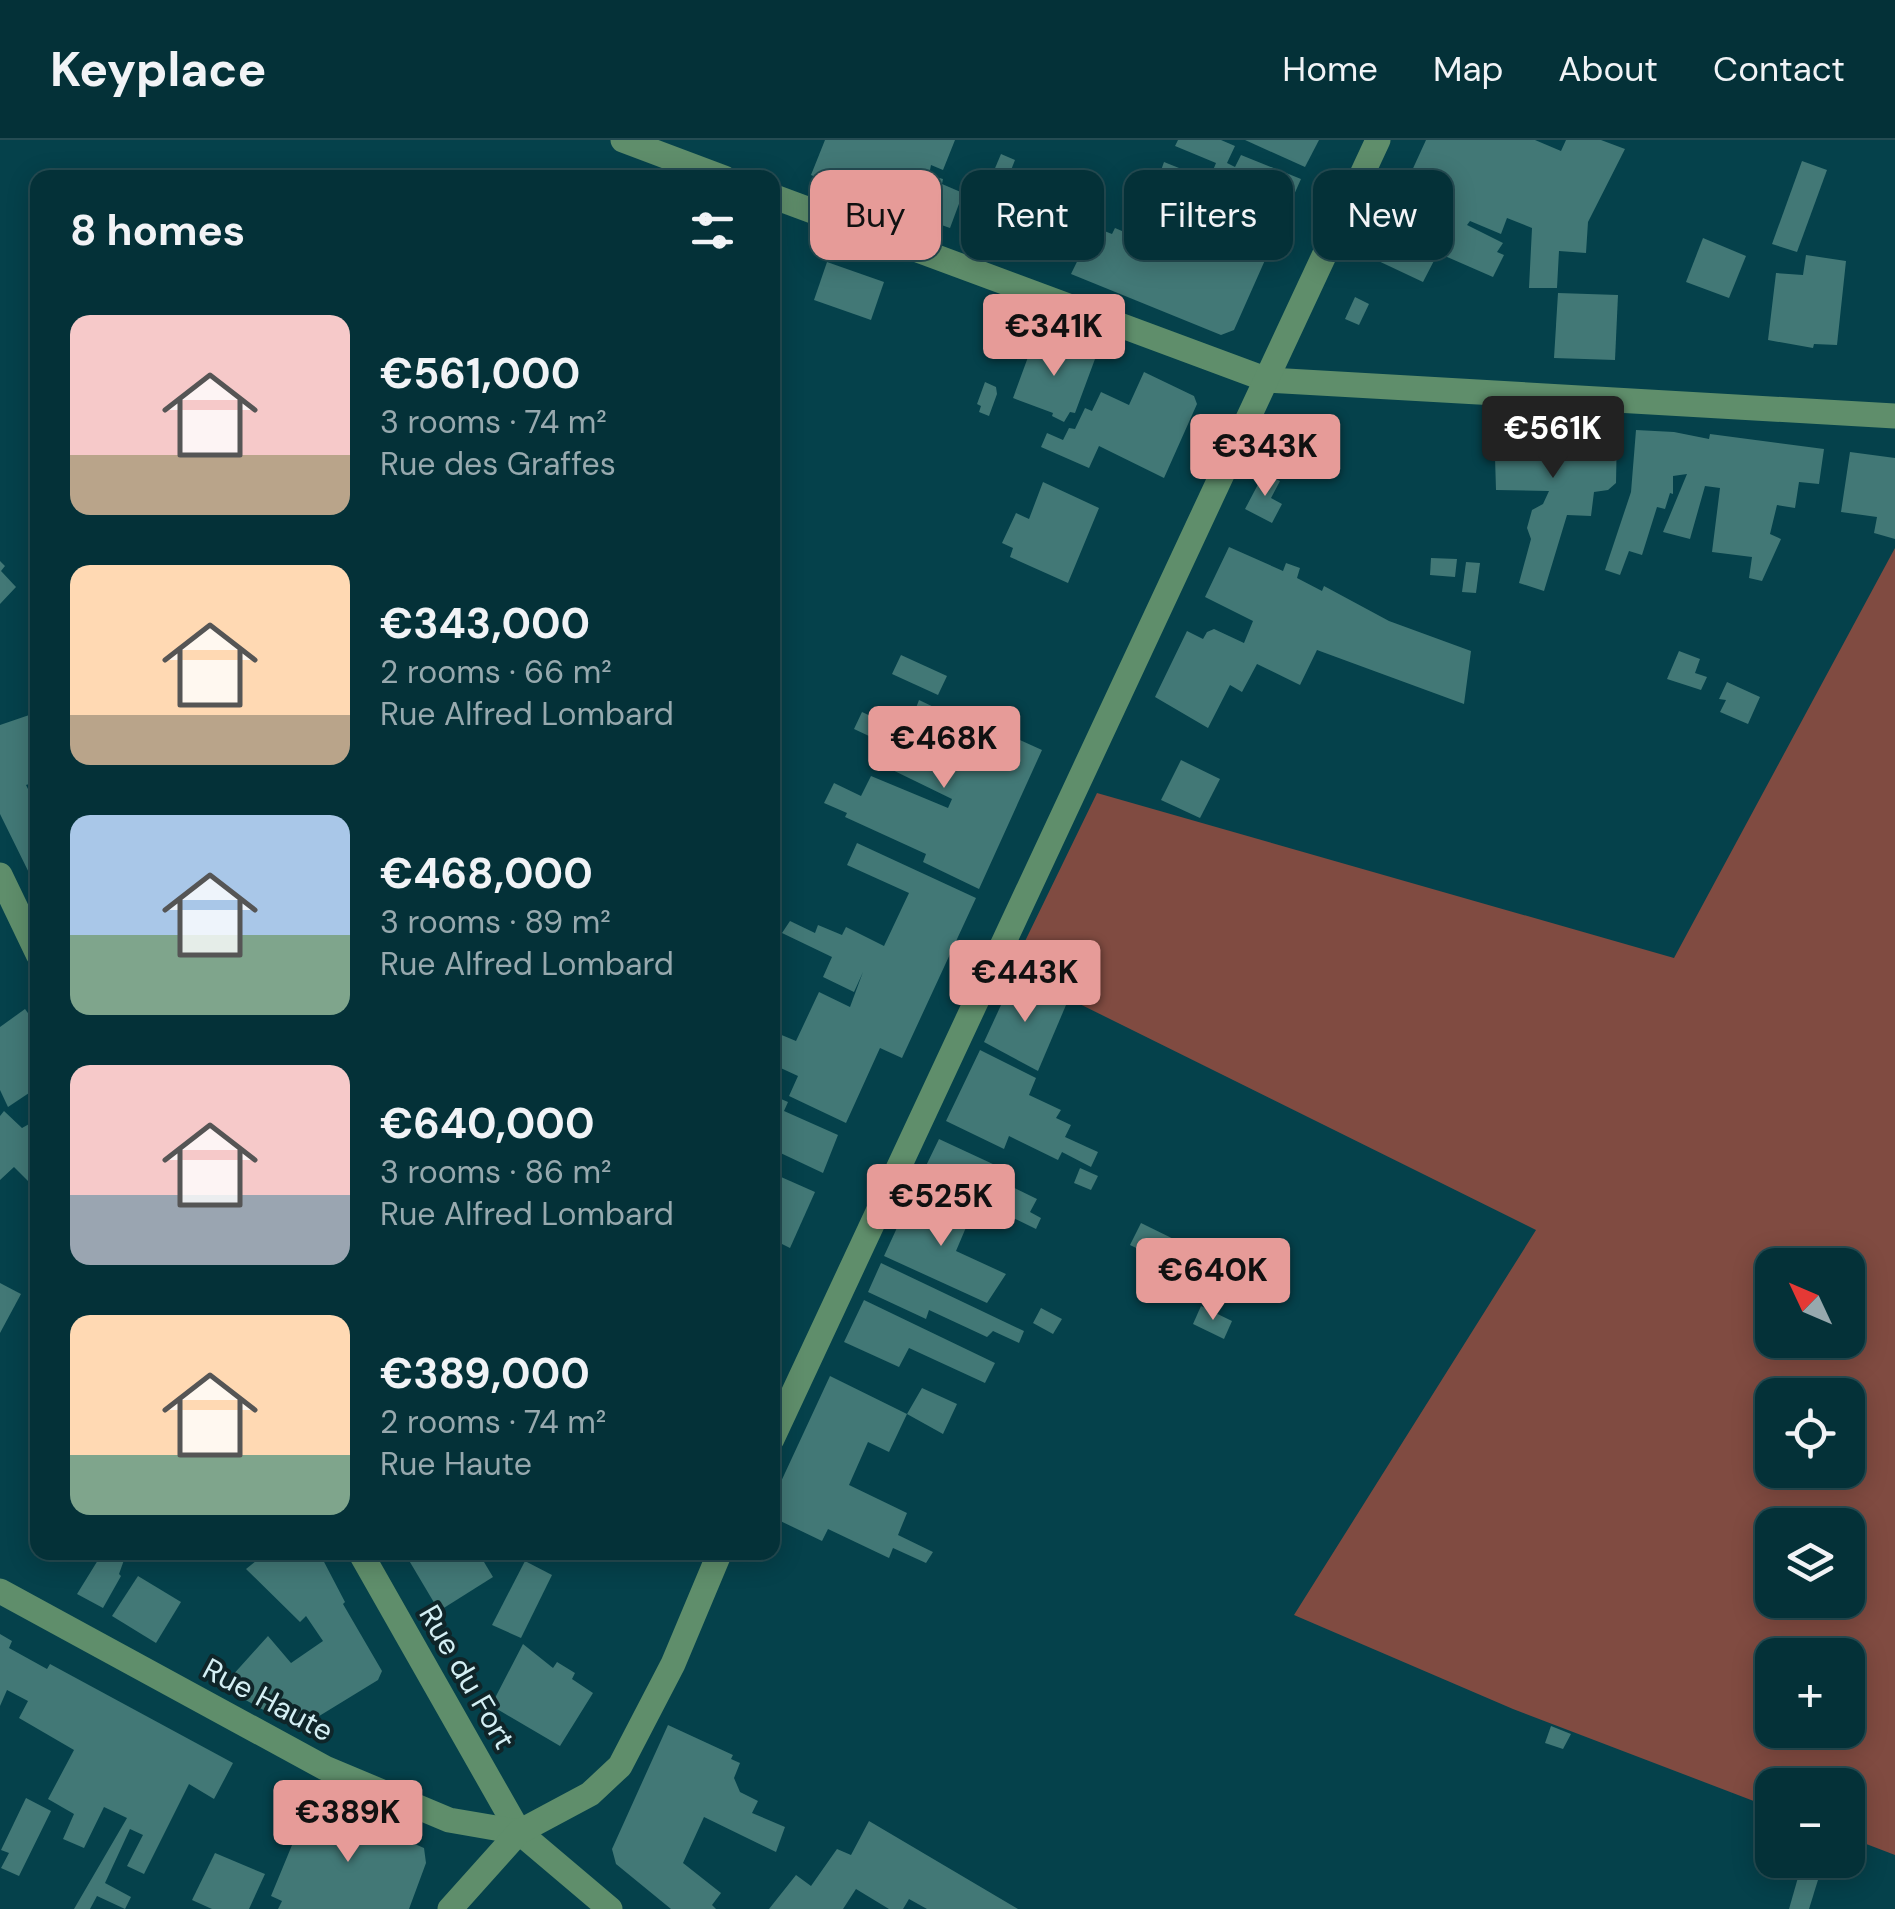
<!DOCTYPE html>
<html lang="en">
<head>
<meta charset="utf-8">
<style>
	:root { --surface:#043138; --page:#0d3940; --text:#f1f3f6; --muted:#97a9ae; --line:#254c53; --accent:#e69b98 }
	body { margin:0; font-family:"DM Sans",sans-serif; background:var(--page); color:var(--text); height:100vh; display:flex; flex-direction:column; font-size:38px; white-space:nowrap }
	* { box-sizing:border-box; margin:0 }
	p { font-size:32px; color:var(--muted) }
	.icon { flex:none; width:55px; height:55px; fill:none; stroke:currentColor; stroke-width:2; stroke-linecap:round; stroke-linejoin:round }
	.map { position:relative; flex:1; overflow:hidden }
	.details { position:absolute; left:30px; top:30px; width:750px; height:1390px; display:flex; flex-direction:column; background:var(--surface); border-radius:20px; box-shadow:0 5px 25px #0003,0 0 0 2px var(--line) }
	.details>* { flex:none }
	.hud { position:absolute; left:810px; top:30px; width:935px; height:90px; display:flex; gap:20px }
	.needle { width:65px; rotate:314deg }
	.tools { position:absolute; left:1755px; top:1108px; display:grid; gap:20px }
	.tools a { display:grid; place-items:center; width:110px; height:110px; border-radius:20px; background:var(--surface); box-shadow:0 5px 25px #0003,0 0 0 2px var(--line); font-size:50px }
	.price { position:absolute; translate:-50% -85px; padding:0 22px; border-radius:10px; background:var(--accent); color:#111; font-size:32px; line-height:65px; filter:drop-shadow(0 2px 5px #0008) }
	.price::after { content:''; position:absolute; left:50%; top:60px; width:30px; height:22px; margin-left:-15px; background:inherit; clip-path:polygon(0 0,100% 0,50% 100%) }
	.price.on { background:#222; color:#fff }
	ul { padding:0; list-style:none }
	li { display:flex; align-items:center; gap:30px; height:250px; padding:0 40px }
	li span { display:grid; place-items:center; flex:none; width:280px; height:200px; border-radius:20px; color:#555 }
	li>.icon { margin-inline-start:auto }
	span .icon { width:120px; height:120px; fill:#fffc; stroke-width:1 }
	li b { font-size:42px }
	h2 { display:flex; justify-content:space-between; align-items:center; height:120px; padding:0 40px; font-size:42px }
	.tag { padding:0 35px; border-radius:20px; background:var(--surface); box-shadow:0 5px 25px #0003,0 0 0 2px var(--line); font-size:35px; line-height:90px }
	.tag.on { background:var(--accent); color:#111 }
	header { display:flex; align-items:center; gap:60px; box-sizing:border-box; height:140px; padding:0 50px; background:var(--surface); border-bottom:2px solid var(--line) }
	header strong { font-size:48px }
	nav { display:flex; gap:55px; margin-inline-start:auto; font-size:35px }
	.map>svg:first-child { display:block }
	.green { fill:#804b41; fill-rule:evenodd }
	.building { fill:#427876 }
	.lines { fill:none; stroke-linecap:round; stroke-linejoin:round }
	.minor { stroke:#5f8e6b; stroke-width:25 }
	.labels { text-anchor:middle; stroke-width:8; stroke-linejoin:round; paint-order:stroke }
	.street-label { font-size:30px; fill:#d4eff4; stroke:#0f2529 }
</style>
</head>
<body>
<header>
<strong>Keyplace</strong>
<nav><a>Home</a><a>Map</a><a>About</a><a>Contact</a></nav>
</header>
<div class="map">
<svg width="1895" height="1769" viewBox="0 0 1895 1769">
	<rect width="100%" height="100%" fill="#05414b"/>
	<path class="green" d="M1895 408V1715L1848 1697V1645H1772V1668L1513 1569 1294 1475 1536 1090 1011 830 1097 653 1674 818ZM1772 1125H1848V1200H1772ZM1772 1255H1848V1330H1772ZM1772 1385H1848V1460H1772ZM1772 1515H1848V1590H1772Z"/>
	<g class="building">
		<polygon points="825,0 955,0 943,30 931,25 929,35 943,39 942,44 963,53 950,88 859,56 811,35"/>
		<polygon points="1178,0 1221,0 1235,6 1227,23 1235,27 1241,15 1301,39 1234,190 1221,195 1071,134 1094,87 1112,94 1115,88 1171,112 1174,104 1193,111 1205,85 1215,89 1222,72 1202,63 1206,56 1159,36 1164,22 1209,40 1216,23 1175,6"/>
		<polygon points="1245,0 1319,0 1305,27"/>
		<polygon points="1426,0 1535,0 1561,11 1566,0 1601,0 1625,9 1588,82 1586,113 1559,111 1557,148 1529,148 1532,88 1507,78 1501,94 1470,81 1467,85 1503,103 1497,112 1504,115 1493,137 1438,113 1423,142 1372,118"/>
		<polygon points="1001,14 1015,20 1000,58 985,52"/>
		<polygon points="1802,21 1827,30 1797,112 1772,104"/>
		<polygon points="1072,74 1089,81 1084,93 1066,85"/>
		<polygon points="1703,98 1746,116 1729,158 1686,142"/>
		<polygon points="1806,115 1846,121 1837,205 1814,204 1813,208 1768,200 1776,133 1803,135"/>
		<polygon points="827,122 884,142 871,180 814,160"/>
		<polygon points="1558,153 1618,155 1615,220 1554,218"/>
		<polygon points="1355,157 1369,164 1359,185 1345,179"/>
		<polygon points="1035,198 1095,219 1075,273 1070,272 1064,282 1052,276 1053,273 1013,258"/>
		<polygon points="1144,232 1194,256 1197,264 1164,338 1099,306 1089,328 1041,307 1047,293 1063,300 1069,288 1075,289 1085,268 1092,271 1101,252 1129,265"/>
		<polygon points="985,242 996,247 997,254 989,276 979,272 981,266 977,264"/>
		<polygon points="1494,284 1617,290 1616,343 1608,350 1594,352 1591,376 1567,375 1544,451 1519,443 1531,399 1527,388 1532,370 1543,364 1549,351 1496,350"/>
		<polygon points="1636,290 1674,292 1709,299 1710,294 1824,309 1819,344 1799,342 1795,368 1777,365 1770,394 1781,399 1762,441 1749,438 1752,417 1712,412 1720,348 1705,346 1690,399 1663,392 1687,334 1673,336 1673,354 1670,353 1665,369 1657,367 1642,415 1629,411 1620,435 1605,430 1631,352"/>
		<polygon points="1850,312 1895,318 1895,399 1874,393 1877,377 1841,372"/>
		<polygon points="1264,333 1280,341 1271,358 1282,364 1272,383 1245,369"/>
		<polygon points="1043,342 1099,368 1068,443 1010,417 1013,408 1002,403 1016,373 1029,379"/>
		<polygon points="1229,407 1283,431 1286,423 1300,428 1297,438 1322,451 1324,446 1389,481 1471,511 1464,564 1317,510 1300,545 1257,524 1242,552 1230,545 1208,588 1155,557 1187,491 1203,499 1207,492 1214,489 1244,503 1253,481 1205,457"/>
		<polygon points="1431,418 1457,419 1455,437 1430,435"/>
		<polygon points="0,421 5,426 1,431 16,447 0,464"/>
		<polygon points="1466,422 1480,423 1476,453 1462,452"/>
		<polygon points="1679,511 1700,519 1695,533 1707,537 1701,550 1667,539"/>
		<polygon points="901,515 947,536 938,555 892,534"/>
		<polygon points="1727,542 1760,557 1748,584 1720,572 1726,560 1719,559"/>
		<polygon points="919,560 982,590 984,584 1042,610 979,749 923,722 926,714 845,677 847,673 824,663 834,643 861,656 871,636 948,668 952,659 874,621 884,603 854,589 862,572 959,617 964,605 911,581"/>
		<polygon points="38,572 38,641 26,645 38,669 38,751 0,674 0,585"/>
		<polygon points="1181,620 1220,639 1200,678 1161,660"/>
		<polygon points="857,703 976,758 902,918 880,908 846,983 789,956 798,936 772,924 772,891 796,901 819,852 850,867 863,832 854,852 823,837 832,817 782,793 790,781 815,793 818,785 842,795 846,787 884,806 909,753 847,725"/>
		<polygon points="1013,839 1066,865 1038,931 984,902"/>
		<polygon points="25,869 38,887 38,947 8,967 0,950 0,887"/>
		<polygon points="980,910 1036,938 1029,955 1061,970 1056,978 1071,985 1065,997 1098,1012 1091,1027 1062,1012 1058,1020 1009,996 1004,1009 946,981"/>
		<polygon points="772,955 788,962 784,971 838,995 823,1033 772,1009"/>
		<polygon points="4,971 22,988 38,979 38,1045 34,1047 14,1027 0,1040 0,976"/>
		<polygon points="939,999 995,1025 990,1036 1037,1059 1030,1072 1041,1078 1036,1089 922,1034"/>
		<polygon points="1080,1028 1098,1036 1091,1050 1074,1043"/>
		<polygon points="772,1033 815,1052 790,1108 772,1099"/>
		<polygon points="913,1053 970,1078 956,1111 1006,1134 987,1163 884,1116"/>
		<polygon points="1141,1083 1196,1110 1186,1132 1130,1105"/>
		<polygon points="881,1123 1024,1191 1019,1203 993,1191 987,1197 929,1170 926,1179 868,1152"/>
		<polygon points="0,1143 21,1154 0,1193"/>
		<polygon points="864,1160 995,1223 985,1243 909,1208 899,1227 844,1202"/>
		<polygon points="1201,1166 1232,1181 1224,1199 1193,1184"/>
		<polygon points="1041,1168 1062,1179 1053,1194 1033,1183"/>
		<polygon points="830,1236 907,1274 922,1248 957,1264 943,1294 907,1274 889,1312 868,1302 849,1345 907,1373 898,1395 933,1412 926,1423 893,1408 889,1418 828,1389 822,1401 772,1377 772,1361"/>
		<polygon points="103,1412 111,1412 124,1420 119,1434 121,1436 103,1468 77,1454"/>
		<polygon points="267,1412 275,1415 316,1412 322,1418 345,1462 343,1464 382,1531 378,1540 298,1589 222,1547 268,1496 291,1523 323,1501 306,1476 300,1482 246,1429"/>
		<polygon points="404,1412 478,1412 493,1437 439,1471"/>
		<polygon points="525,1421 552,1435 521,1498 492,1485"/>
		<polygon points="138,1436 181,1462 156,1503 112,1476"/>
		<polygon points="0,1494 12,1501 9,1508 47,1529 50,1524 233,1623 214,1659 189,1644 144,1734 127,1726 143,1695 130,1689 105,1743 131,1757 125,1769 97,1756 90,1769 74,1769 127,1678 104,1667 84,1708 63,1699 74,1674 48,1659 74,1610 19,1578 28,1561 7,1550 0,1566"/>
		<polygon points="523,1504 553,1528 557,1522 575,1533 572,1539 593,1553 560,1606 497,1569 495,1558"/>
		<polygon points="668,1585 733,1615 731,1619 740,1623 734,1638 740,1652 758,1661 752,1673 785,1687 776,1712 704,1677 683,1723 721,1753 712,1765 716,1769 671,1769 616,1724 612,1709"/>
		<polygon points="1551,1586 1571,1594 1563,1609 1545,1603"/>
		<polygon points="26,1658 51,1671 19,1736 1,1728 9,1713 1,1710"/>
		<polygon points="311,1659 424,1708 426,1723 409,1769 278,1769 282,1761 271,1756"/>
		<polygon points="869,1681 1018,1769 927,1769 909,1759 903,1769 889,1769 856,1749 843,1769 769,1769 796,1735 811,1746 837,1709 851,1715"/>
		<polygon points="215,1713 265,1734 249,1769 212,1769 192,1760"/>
		<polygon points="1799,1734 1818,1740 1809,1769 1789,1769"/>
	</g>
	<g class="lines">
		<g class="minor">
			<polyline points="623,0 724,38"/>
			<polyline points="772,56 1268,240 1895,276"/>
			<polyline points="0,735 38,814"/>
			<polyline points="772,1299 1378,0"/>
			<polyline points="360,1412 519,1692 610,1769"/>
			<polyline points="0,1451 325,1628 449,1680 519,1692"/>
			<polyline points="450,1769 519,1692 590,1654 620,1626 673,1524 720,1412"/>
		</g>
	</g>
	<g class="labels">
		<g class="street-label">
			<text transform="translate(467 1537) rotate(60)" y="10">Rue du Fort</text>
			<text transform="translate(268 1560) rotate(28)" y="10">Rue Haute</text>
		</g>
	</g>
</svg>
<div class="tools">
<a><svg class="needle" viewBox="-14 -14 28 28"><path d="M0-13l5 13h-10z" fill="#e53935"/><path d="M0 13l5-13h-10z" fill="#97a9ae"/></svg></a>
<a><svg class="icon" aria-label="locate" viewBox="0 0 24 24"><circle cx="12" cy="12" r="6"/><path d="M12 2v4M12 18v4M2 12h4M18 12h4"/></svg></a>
<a><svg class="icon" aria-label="layers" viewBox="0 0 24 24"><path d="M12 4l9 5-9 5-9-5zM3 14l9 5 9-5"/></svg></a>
<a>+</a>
<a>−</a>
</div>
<b class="price" style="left:1054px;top:239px">€341K</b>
<b class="price on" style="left:1553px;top:341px">€561K</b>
<b class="price" style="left:1265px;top:359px">€343K</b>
<b class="price" style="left:944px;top:651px">€468K</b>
<b class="price" style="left:1025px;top:885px">€443K</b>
<b class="price" style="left:941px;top:1109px">€525K</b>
<b class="price" style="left:1213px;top:1183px">€640K</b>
<b class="price" style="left:348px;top:1725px">€389K</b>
<div class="hud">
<a class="tag on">Buy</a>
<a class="tag">Rent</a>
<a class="tag">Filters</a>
<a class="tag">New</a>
</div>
<section class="details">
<h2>8 homes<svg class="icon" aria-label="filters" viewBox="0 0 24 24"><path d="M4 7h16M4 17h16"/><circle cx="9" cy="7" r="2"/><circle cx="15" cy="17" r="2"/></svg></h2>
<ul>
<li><span style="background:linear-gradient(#f6c9c9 70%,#b9a48a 0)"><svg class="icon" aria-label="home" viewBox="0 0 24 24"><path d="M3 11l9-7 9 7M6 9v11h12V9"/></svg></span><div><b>€561,000</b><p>3 rooms · 74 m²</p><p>Rue des Graffes</p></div></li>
<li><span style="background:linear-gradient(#ffd9b3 75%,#b9a48a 0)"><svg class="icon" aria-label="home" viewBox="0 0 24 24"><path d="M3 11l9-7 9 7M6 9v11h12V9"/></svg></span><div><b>€343,000</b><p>2 rooms · 66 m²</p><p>Rue Alfred Lombard</p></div></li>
<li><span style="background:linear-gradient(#a9c7e8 60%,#7fa58c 0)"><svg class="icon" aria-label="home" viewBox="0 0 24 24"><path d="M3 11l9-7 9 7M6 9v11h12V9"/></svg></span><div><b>€468,000</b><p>3 rooms · 89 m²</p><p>Rue Alfred Lombard</p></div></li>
<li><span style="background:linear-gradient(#f6c9c9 65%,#9aa5b1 0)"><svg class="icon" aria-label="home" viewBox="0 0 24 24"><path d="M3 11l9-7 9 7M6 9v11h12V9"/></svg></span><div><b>€640,000</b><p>3 rooms · 86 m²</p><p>Rue Alfred Lombard</p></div></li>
<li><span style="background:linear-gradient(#ffd9b3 70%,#7fa58c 0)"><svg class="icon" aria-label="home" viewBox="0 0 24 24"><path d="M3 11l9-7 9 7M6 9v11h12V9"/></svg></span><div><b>€389,000</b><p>2 rooms · 74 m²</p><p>Rue Haute</p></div></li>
</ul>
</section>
</div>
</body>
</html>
